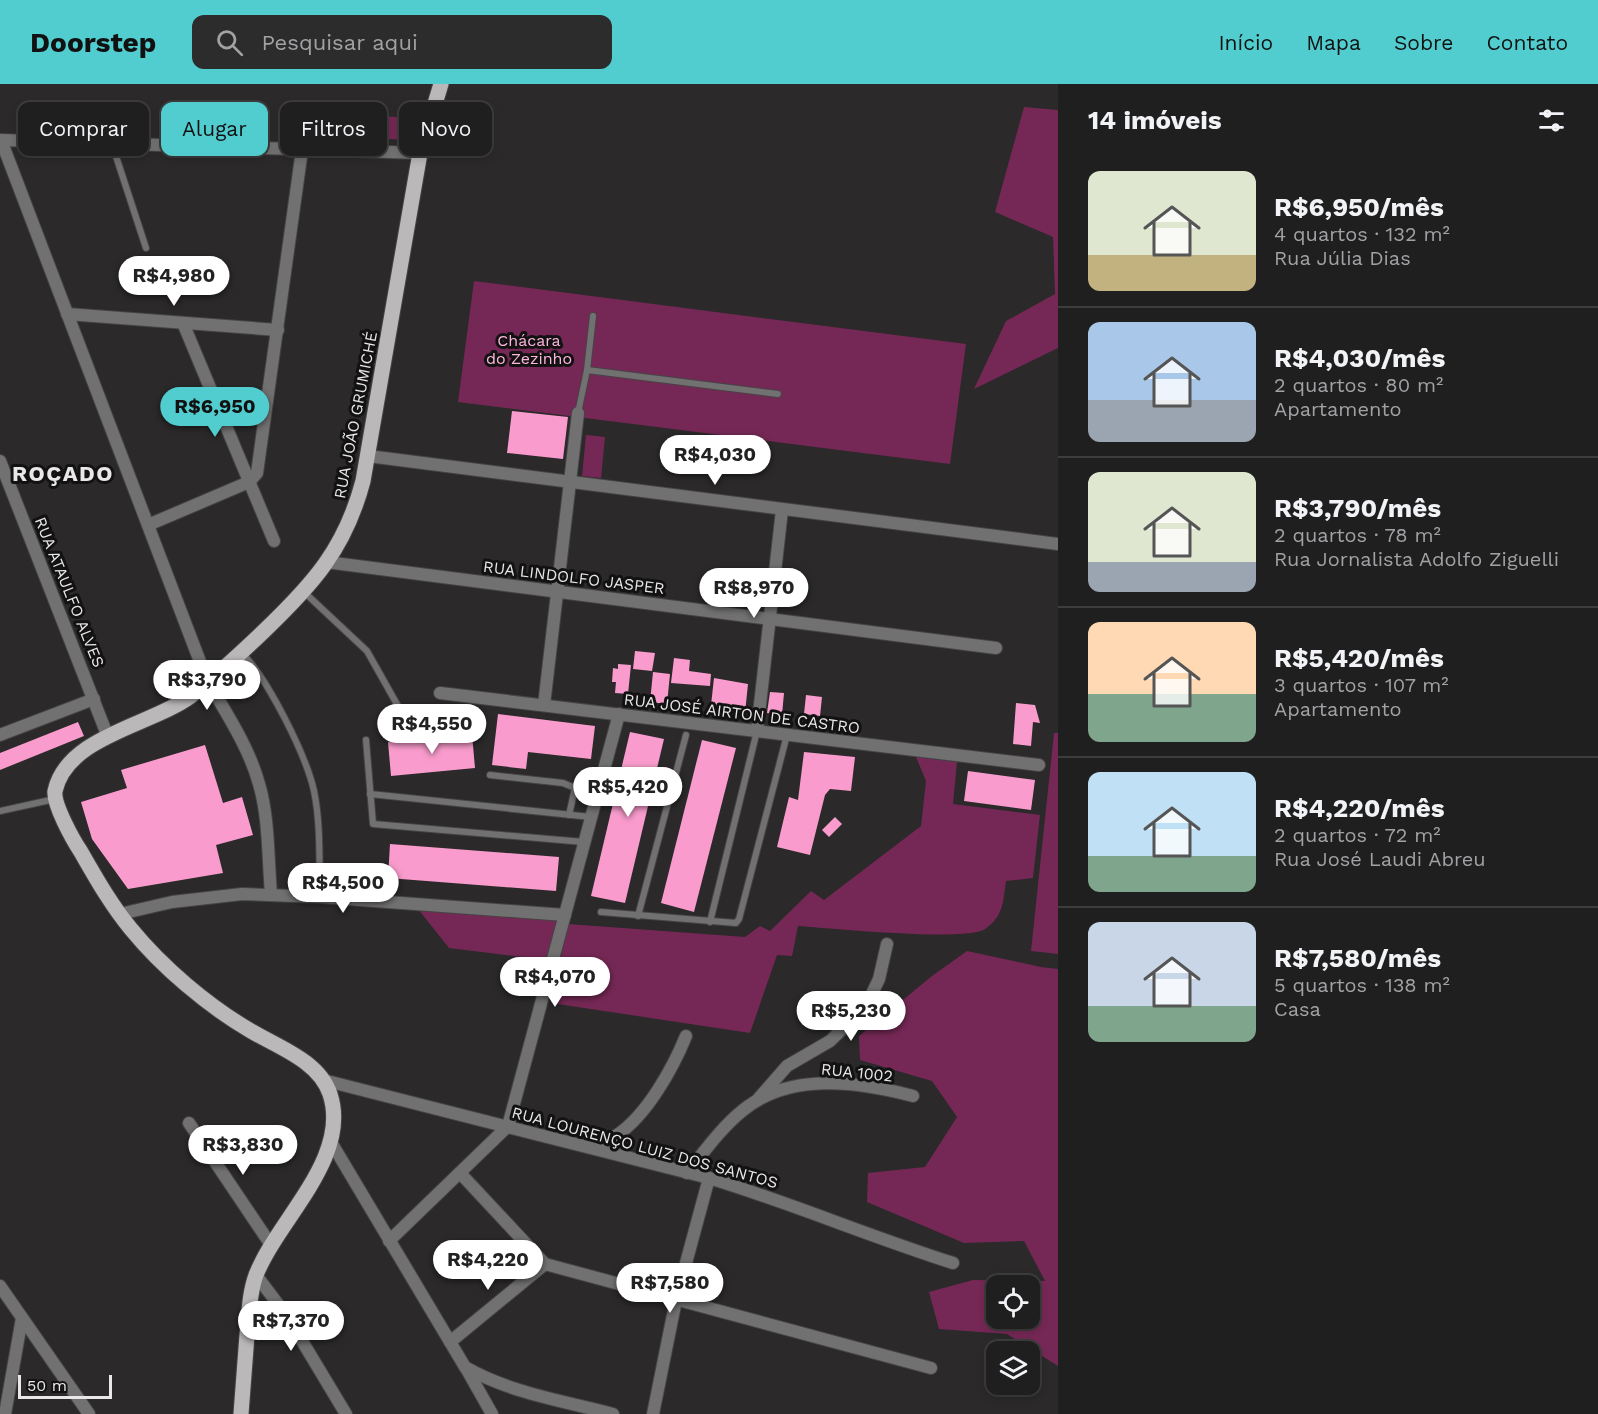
<!DOCTYPE html>
<html lang="pt">
<head>
<meta charset="utf-8">
<style>
	:root { --surface:#201f20; --page:#2d2c2d; --text:#f1f3f6; --muted:#a2a2a5; --line:#3d3d3e; --accent:#52cdcf }
	body { margin:0; font-family:"Work Sans",sans-serif; background:var(--page); color:var(--text); height:100vh; display:flex; flex-direction:column; font-size:22px; white-space:nowrap }
	* { box-sizing:border-box; margin:0 }
	p { font-size:20px; color:var(--muted) }
	.icon { flex:none; width:33px; height:33px; fill:none; stroke:currentColor; stroke-width:2; stroke-linecap:round; stroke-linejoin:round }
	.map { position:relative; flex:1; overflow:hidden }
	.drawer { display:flex; flex-direction:column; background:var(--surface); width:540px }
	.drawer>* { flex:none }
	.banner { position:absolute; left:18px; top:18px; width:570px; height:54px; display:flex; gap:12px }
	.buttons { position:absolute; left:986px; top:1191px; display:grid; gap:12px }
	.buttons a { display:grid; place-items:center; width:54px; height:54px; border-radius:12px; background:var(--surface); box-shadow:0 3px 9px #0003,0 0 0 2px var(--line); font-size:30px }
	.scale { position:absolute; left:18px; bottom:15px; width:94px; box-sizing:border-box; padding-left:6px; border:3px solid #e9e7e8; border-top:0; font-size:16px; line-height:21px; white-space:nowrap; color:#e9e7e8; -webkit-text-stroke:4px #131213; paint-order:stroke }
	.price { position:absolute; translate:-50% -51px; padding:0 14px; border-radius:21px; background:#fff; color:#222; font-size:20px; line-height:39px; filter:drop-shadow(0 2px 3px #0008) }
	.price::after { content:''; position:absolute; left:50%; top:36px; width:18px; height:14px; margin-left:-9px; background:inherit; clip-path:polygon(0 0,100% 0,50% 100%) }
	.price.active { background:var(--accent); color:#111 }
	ul { padding:0; list-style:none }
	li { display:flex; align-items:center; gap:18px; height:150px; padding:0 30px }
	li+li { border-top:2px solid var(--line) }
	li span { display:grid; place-items:center; flex:none; width:168px; height:120px; border-radius:12px; color:#555 }
	li>.icon { margin-inline-start:auto }
	span .icon { width:72px; height:72px; fill:#fffc; stroke-width:1 }
	li b { font-size:26px }
	h2 { display:flex; justify-content:space-between; align-items:center; height:72px; padding:0 30px; font-size:26px }
	.pill { padding:0 21px; border-radius:12px; background:var(--surface); box-shadow:0 3px 9px #0003,0 0 0 2px var(--line); font-size:21px; line-height:54px }
	.pill.active { background:var(--accent); color:#111 }
	header { display:flex; align-items:center; gap:36px; box-sizing:border-box; height:84px; padding:0 30px; background:var(--accent); color:#111 }
	header strong { font-size:28px }
	nav { display:flex; gap:33px; margin-inline-start:auto; font-size:21px }
	.search { width:420px; height:54px; background:var(--page); display:flex; align-items:center; gap:15px; box-sizing:border-box; padding:0 21px; border-radius:12px; color:var(--muted); font-size:22px }
	main { display:flex; flex:1; min-height:0 }
	.map>svg:first-child { display:block }
	.green { fill:#752855; fill-rule:evenodd }
	.building { fill:#f99ccd }
	.lines { fill:none; stroke-linecap:round; stroke-linejoin:round }
	.lane-casing { stroke:#464445; stroke-width:8 }
	.street-casing { stroke:#464445; stroke-width:14 }
	.primary-casing { stroke:#464445; stroke-width:17 }
	.lane { stroke:#727171; stroke-width:6 }
	.street { stroke:#727171; stroke-width:12 }
	.primary { stroke:#bbb8b9; stroke-width:15 }
	.labels { text-anchor:middle; stroke-width:6; stroke-linejoin:round; paint-order:stroke }
	.park-label { font-size:16px; fill:#feb7db; stroke:#131213 }
	.street-label { font-size:16px; fill:#e9e7e8; stroke:#131213 }
	.district-label { font-size:22px; font-weight:bold; letter-spacing:1.5px; fill:#e9e7e8; stroke:#131213 }
</style>
</head>
<body>
<header>
<strong>Doorstep</strong>
<div class="search"><svg class="icon" aria-label="search" viewBox="0 0 24 24"><circle cx="10" cy="10" r="6"/><path d="M15 15l6 6"/></svg>Pesquisar aqui</div>
<nav><a>Início</a><a>Mapa</a><a>Sobre</a><a>Contato</a></nav>
</header>
<main>
<div class="map">
<svg width="1058" height="1330" viewBox="0 0 1058 1330">
	<rect width="100%" height="100%" fill="#2b292a"/>
	<g class="green">
		<polygon points="1024,23 1058,26 1058,264 974,305 1006,237 1055,210 1053,153 995,128"/>
		<polygon points="377,32 416,34 413,49 404,56 377,54"/>
		<polygon points="474,197 966,260 950,380 458,318"/>
		<polygon points="586,351 605,353 601,394 582,392"/>
		<polygon points="1054,649 1058,649 1058,870 1031,867"/>
		<path d="M916 673 957 678 953 720 1040 731 1033 794 1006 797C1003 817 1004 832 985 845 967 858 827 844 798 842L792 872 777 871 750 949 551 919 568 840 745 853 760 842 770 847 811 807 824 816 921 742 926 697Z"/>
		<polygon points="418,825 558,835 547,876 449,864"/>
		<path d="M967 867 1041 883 1058 885V1282L1007 1250 939 1245 929 1208 973 1196 1045 1197 1024 1157 964 1159 867 1118 868 1089 925 1083 957 1033 932 997 860 976 859 952 932 892ZM996 1202H1029V1234H996Z"/>
	</g>
	<g class="building">
		<polygon points="512,327 568,333 563,375 507,369"/>
		<polygon points="635,567 655,569 652,587 633,585"/>
		<polygon points="674,574 690,576 689,587 711,590 710,602 671,599"/>
		<polygon points="618,580 631,581 628,610 615,609 616,598 612,598 613,584 618,585"/>
		<polygon points="653,588 670,590 667,620 650,618"/>
		<polygon points="714,594 748,600 745,629 726,627 727,623 711,621"/>
		<polygon points="770,608 784,609 782,631 767,629"/>
		<polygon points="806,611 822,613 820,632 804,630"/>
		<polygon points="1016,619 1035,621 1040,639 1033,638 1031,662 1013,660"/>
		<polygon points="498,630 595,642 591,675 528,668 526,685 492,681"/>
		<polygon points="78,638 84,652 0,686 0,669"/>
		<polygon points="630,648 664,655 625,819 591,812"/>
		<polygon points="472,650 475,684 391,692 388,658"/>
		<polygon points="702,656 736,664 694,828 661,819"/>
		<polygon points="205,661 223,719 242,713 253,751 216,761 223,789 128,805 92,755 81,718 127,704 121,686"/>
		<polygon points="804,668 855,673 851,707 830,705 825,711 810,771 777,763 789,713 798,716"/>
		<polygon points="968,687 1035,696 1031,726 964,717"/>
		<polygon points="835,733 842,740 829,753 822,746"/>
		<polygon points="390,760 559,773 556,807 388,794"/>
	</g>
	<g class="lines">
		<g class="lane-casing">
			<g id="lane">
				<polyline points="112,60 146,164"/>
				<polyline points="587,286 778,310"/>
				<polyline points="578,329 587,286 593,232"/>
				<polyline points="304,508 367,567 407,638"/>
				<path d="M242 569C268 595 306 671 314 707 321 741 319 779 320 813"/>
				<polyline points="366,656 373,740 584,758"/>
				<polyline points="490,691 563,699 575,704 569,731"/>
				<polyline points="370,710 591,733"/>
				<polyline points="0,727 55,715"/>
				<polyline points="601,828 736,839 739,835 787,651"/>
				<polyline points="638,832 686,651"/>
				<polyline points="710,838 757,647"/>
			</g>
		</g>
		<g class="street-casing">
			<g id="street">
				<polyline points="0,56 420,69"/>
				<path d="M1 56 207 596C226 629 249 663 259 700 269 733 268 775 271 810"/>
				<polyline points="67,230 278,246"/>
				<polyline points="183,239 274,457"/>
				<polyline points="368,372 1058,460"/>
				<polyline points="0,377 108,653"/>
				<polyline points="148,441 249,398 257,389 302,66"/>
				<polyline points="326,478 996,564"/>
				<polyline points="440,609 1039,681"/>
				<polyline points="544,621 578,329"/>
				<polyline points="757,647 782,426"/>
				<polyline points="0,651 94,615"/>
				<polyline points="120,830 172,818 242,810 320,813 565,831"/>
				<path d="M323 996 709 1094C791 1119 871 1153 953 1179"/>
				<polyline points="759,1014 787,982 830,957 856,932 870,914 879,895 887,860"/>
				<polyline points="189,1039 271,1161"/>
				<path d="M331 1058 465 1283C510 1309 564 1317 613 1330"/>
				<path d="M587 1062C597 1059 608 1057 617 1051 647 1031 673 984 686 952"/>
				<polyline points="460,1089 545,1180 931,1284"/>
				<path d="M687 1089C704 1068 721 1044 742 1027 789 988 857 997 913 1012"/>
				<polyline points="389,1157 508,1042 619,630"/>
				<polyline points="256,1191 287,1232 346,1330"/>
				<polyline points="0,1202 89,1330"/>
				<polyline points="450,1258 545,1180"/>
				<polyline points="466,1284 492,1330"/>
				<polyline points="5,1330 22,1234"/>
				<polyline points="653,1330 676,1216 709,1094"/>
			</g>
		</g>
		<g class="primary-casing">
			<path id="primary" d="M241 1330C243 1304 245 1277 247 1251 249 1231 249 1210 256 1191 278 1135 351 1074 330 1010 319 977 278 963 251 947 208 922 162 883 131 845 111 821 96 794 81 768 73 756 53 720 55 707 67 652 152 641 191 612 216 592 241 569 264 547 313 500 345 465 363 397L420 69 441 0"/>
		</g>
		<use href="#lane" class="lane"/>
		<use href="#street" class="street"/>
		<use href="#primary" class="primary"/>
	</g>
	<g class="labels">
		<g class="park-label">
			<text x="529" y="262">Chácara<tspan x="529" dy="18">do Zezinho</tspan></text>
		</g>
		<g class="street-label">
			<text transform="translate(355 331) rotate(-79)" y="6">RUA JOÃO GRUMICHÉ</text>
			<text transform="translate(574 493) rotate(7)" y="6">RUA LINDOLFO JASPER</text>
			<text transform="translate(70 508) rotate(68)" y="6">RUA ATAULFO ALVES</text>
			<text transform="translate(742 629) rotate(7)" y="6">RUA JOSÉ AIRTON DE CASTRO</text>
			<text transform="translate(857 988) rotate(6)" y="6">RUA 1002</text>
			<text transform="translate(645 1063) rotate(15)" y="6">RUA LOURENÇO LUIZ DOS SANTOS</text>
		</g>
		<g class="district-label">
			<text x="63" y="397">ROÇADO</text>
		</g>
	</g>
</svg>
<div class="buttons">
<a><svg class="icon" aria-label="locate" viewBox="0 0 24 24"><circle cx="12" cy="12" r="6"/><path d="M12 2v4M12 18v4M2 12h4M18 12h4"/></svg></a>
<a><svg class="icon" aria-label="layers" viewBox="0 0 24 24"><path d="M12 4l9 5-9 5-9-5zM3 14l9 5 9-5"/></svg></a>
</div>
<div class="scale">50 m</div>
<b class="price" style="left:174px;top:223px">R$4,980</b>
<b class="price active" style="left:215px;top:354px">R$6,950</b>
<b class="price" style="left:715px;top:402px">R$4,030</b>
<b class="price" style="left:754px;top:535px">R$8,970</b>
<b class="price" style="left:207px;top:627px">R$3,790</b>
<b class="price" style="left:432px;top:671px">R$4,550</b>
<b class="price" style="left:628px;top:734px">R$5,420</b>
<b class="price" style="left:343px;top:830px">R$4,500</b>
<b class="price" style="left:555px;top:924px">R$4,070</b>
<b class="price" style="left:851px;top:958px">R$5,230</b>
<b class="price" style="left:243px;top:1092px">R$3,830</b>
<b class="price" style="left:488px;top:1207px">R$4,220</b>
<b class="price" style="left:670px;top:1230px">R$7,580</b>
<b class="price" style="left:291px;top:1268px">R$7,370</b>
<div class="banner">
<a class="pill">Comprar</a>
<a class="pill active">Alugar</a>
<a class="pill">Filtros</a>
<a class="pill">Novo</a>
</div>
</div>
<section class="drawer">
<h2>14 imóveis<svg class="icon" aria-label="filters" viewBox="0 0 24 24"><path d="M4 7h16M4 17h16"/><circle cx="9" cy="7" r="2"/><circle cx="15" cy="17" r="2"/></svg></h2>
<ul>
<li><span style="background:linear-gradient(#dfe7d0 70%,#c2b280 0)"><svg class="icon" aria-label="home" viewBox="0 0 24 24"><path d="M3 11l9-7 9 7M6 9v11h12V9"/></svg></span><div><b>R$6,950/mês</b><p>4 quartos · 132 m²</p><p>Rua Júlia Dias</p></div></li>
<li><span style="background:linear-gradient(#a9c7e8 65%,#9aa5b1 0)"><svg class="icon" aria-label="home" viewBox="0 0 24 24"><path d="M3 11l9-7 9 7M6 9v11h12V9"/></svg></span><div><b>R$4,030/mês</b><p>2 quartos · 80 m²</p><p>Apartamento</p></div></li>
<li><span style="background:linear-gradient(#dfe7d0 75%,#9aa5b1 0)"><svg class="icon" aria-label="home" viewBox="0 0 24 24"><path d="M3 11l9-7 9 7M6 9v11h12V9"/></svg></span><div><b>R$3,790/mês</b><p>2 quartos · 78 m²</p><p>Rua Jornalista Adolfo Ziguelli</p></div></li>
<li><span style="background:linear-gradient(#ffd9b3 60%,#7fa58c 0)"><svg class="icon" aria-label="home" viewBox="0 0 24 24"><path d="M3 11l9-7 9 7M6 9v11h12V9"/></svg></span><div><b>R$5,420/mês</b><p>3 quartos · 107 m²</p><p>Apartamento</p></div></li>
<li><span style="background:linear-gradient(#bfe0f5 70%,#7fa58c 0)"><svg class="icon" aria-label="home" viewBox="0 0 24 24"><path d="M3 11l9-7 9 7M6 9v11h12V9"/></svg></span><div><b>R$4,220/mês</b><p>2 quartos · 72 m²</p><p>Rua José Laudi Abreu</p></div></li>
<li><span style="background:linear-gradient(#c9d6e8 70%,#7fa58c 0)"><svg class="icon" aria-label="home" viewBox="0 0 24 24"><path d="M3 11l9-7 9 7M6 9v11h12V9"/></svg></span><div><b>R$7,580/mês</b><p>5 quartos · 138 m²</p><p>Casa</p></div></li>
</ul>
</section>
</main>
</body>
</html>
